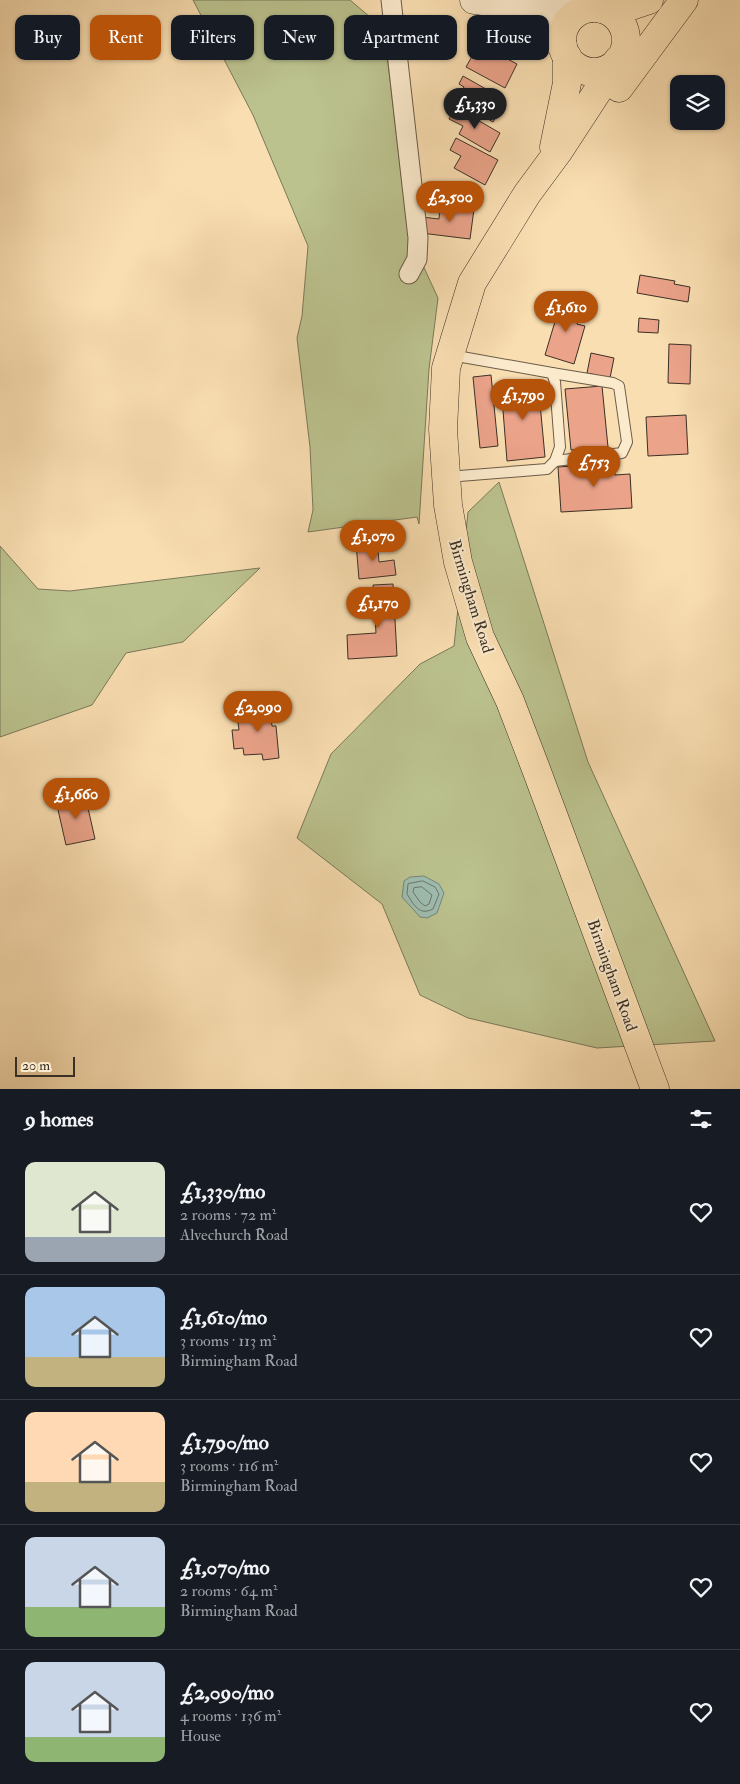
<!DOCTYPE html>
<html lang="en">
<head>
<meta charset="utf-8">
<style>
	:root { --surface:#171b24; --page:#20242c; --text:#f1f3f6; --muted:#9ea1a6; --line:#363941; --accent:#b45309 }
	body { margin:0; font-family:"IM FELL Double Pica",serif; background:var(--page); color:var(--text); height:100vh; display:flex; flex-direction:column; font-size:19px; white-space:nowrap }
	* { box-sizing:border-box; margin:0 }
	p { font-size:16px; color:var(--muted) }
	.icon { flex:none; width:28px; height:28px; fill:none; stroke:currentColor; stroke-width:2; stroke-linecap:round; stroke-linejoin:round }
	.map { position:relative; height:1089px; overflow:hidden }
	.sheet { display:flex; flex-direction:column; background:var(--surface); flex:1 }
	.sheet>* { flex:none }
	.hud { position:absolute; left:15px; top:15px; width:710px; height:45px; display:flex; gap:10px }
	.fabs { position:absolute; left:670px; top:75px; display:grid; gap:10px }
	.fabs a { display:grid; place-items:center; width:55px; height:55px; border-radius:10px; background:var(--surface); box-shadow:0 1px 4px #0004; font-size:25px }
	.scale { position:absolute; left:15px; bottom:12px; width:60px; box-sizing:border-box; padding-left:5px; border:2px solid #3b3025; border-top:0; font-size:14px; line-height:18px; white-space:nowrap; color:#3b3025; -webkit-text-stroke:4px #fbeacc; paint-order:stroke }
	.price { position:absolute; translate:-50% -42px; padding:0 11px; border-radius:18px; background:var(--accent); color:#fff; font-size:16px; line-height:32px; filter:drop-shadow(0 1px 2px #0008) }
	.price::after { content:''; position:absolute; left:50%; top:30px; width:15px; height:11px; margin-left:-8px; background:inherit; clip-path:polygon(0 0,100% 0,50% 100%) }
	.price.active { background:#222; color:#fff }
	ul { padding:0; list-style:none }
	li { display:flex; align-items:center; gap:15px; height:125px; padding:0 25px }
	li+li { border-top:1px solid var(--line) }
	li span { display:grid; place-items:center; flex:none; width:140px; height:100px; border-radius:10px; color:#555 }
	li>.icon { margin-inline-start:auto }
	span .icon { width:60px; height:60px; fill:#fffc; stroke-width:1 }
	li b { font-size:21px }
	h2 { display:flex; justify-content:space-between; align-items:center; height:60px; padding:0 25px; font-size:21px }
	.chip { padding:0 18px; border-radius:10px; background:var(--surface); box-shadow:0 1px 4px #0004; font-size:18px; line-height:45px }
	.chip.active { background:var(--accent); color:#fff }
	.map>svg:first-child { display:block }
	.green { fill:#bbc28e; stroke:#7b795a }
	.water { fill:#9ebcaf; stroke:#768478 }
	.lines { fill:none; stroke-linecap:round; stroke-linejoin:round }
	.shore { stroke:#6c766a; stroke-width:1 }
	.building { fill:#eba38a; stroke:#3b3025 }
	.lane-casing { stroke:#6a5c48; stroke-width:12 }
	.street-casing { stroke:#6a5c48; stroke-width:21 }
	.secondary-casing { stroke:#3b3025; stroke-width:29 }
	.highway-casing { stroke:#3b3025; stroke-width:29 }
	.lane { stroke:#fbeacc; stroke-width:10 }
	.street { stroke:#fbeacc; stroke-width:19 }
	.secondary { stroke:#fbeacc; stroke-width:28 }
	.highway { stroke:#f9deb1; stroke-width:28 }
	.labels { text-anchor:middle; stroke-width:4; stroke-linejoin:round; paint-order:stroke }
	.street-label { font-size:16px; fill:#3b3025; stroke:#fbeacc }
</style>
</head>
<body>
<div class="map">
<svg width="740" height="1089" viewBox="0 0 740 1089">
	<rect width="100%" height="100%" fill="#f9deb1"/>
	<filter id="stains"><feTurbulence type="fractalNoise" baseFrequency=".004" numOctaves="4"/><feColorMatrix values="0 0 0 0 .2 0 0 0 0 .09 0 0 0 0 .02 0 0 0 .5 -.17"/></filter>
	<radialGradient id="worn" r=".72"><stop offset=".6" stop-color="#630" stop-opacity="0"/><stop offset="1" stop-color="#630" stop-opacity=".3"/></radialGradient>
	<g class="green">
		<polygon points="193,0 350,0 384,29 408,233 438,298 429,369 419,524 417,517 308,532 313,510 310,447 297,338 302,316 308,246 253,115"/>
		<polygon points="499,482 588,762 715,1041 597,1048 468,1018 420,995 382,904 297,838 331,754 420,664 454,646 468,512"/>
		<polygon points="0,546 38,589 70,591 260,568 183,642 126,653 92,705 0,737"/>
	</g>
	<polygon class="water" points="424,876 439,884 444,893 437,913 427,918 420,917 402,897 404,881 410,877"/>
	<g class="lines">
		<g class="shore">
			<path d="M423 881 435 887 439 894 433 909C419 916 414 905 407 894L408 884Z"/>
			<polygon points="422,887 432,895 429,904 425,906 420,902 413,892 414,888"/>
		</g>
	</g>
	<g class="building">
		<polygon points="479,44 517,64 505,88 466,67"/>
		<polygon points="463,76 500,97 496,103 502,107 493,122 465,106 468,101 459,95 464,87 459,84"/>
		<polygon points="455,107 500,133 490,152 459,134 463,126 449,119"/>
		<polygon points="456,138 498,160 485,185 454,168 461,156 450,150"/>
		<polygon points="440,205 474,209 470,239 421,233 422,217 439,219"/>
		<polygon points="640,275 675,281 674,284 690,287 688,302 637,293"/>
		<polygon points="562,298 583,305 577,324 585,326 574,364 545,355"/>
		<polygon points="639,318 659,320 658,333 638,332"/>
		<polygon points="669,344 691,345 690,384 668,383"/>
		<polygon points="591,353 614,358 610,378 587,373"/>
		<polygon points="491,375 498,446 480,448 473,377"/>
		<polygon points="538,382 545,457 507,461 501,385"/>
		<polygon points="602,386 608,447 571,450 565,389"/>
		<polygon points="686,415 688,454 648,456 646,417"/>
		<polygon points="614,463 615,475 630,474 632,508 561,512 558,467"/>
		<polygon points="377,541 379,562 394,560 396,575 359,579 356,543"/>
		<polygon points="393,584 397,656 348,659 347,635 376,633 373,585"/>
		<polygon points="269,700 272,726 276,726 279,758 263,760 262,754 244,755 243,748 234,749 232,730 239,730 238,722 250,721 248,702"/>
		<polygon points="85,795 95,839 66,845 56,801"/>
	</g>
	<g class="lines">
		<g class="lane-casing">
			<g id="lane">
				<polyline points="552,373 613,383 619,386 627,442 622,453 555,461"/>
				<polyline points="447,477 547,469 555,461 560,447 555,382 552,373 451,355"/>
			</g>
		</g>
		<g class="street-casing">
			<polyline id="street" points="391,0 418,238 417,259 409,274"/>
		</g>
		<g class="secondary-casing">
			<g id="secondary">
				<polyline points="474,0 511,5 590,8"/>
				<polyline points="511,5 534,20 563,46"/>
			</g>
		</g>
		<g class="highway-casing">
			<g id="highway">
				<circle cx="594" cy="40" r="32"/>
				<polyline points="602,9 625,8 649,0"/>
				<polyline points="618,60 558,152 527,194 472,283 446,368 443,429 448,505 458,562 480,637 510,701 536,769 655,1089"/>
				<polyline points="619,88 684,0"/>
				<polyline points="554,147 567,83 567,56"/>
			</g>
		</g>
		<use href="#lane" class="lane"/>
		<use href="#street" class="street"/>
		<use href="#secondary" class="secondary"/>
		<use href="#highway" class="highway"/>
	</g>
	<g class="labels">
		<g class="street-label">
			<text transform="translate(472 596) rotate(73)" y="6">Birmingham Road</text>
			<text transform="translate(613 975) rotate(70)" y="6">Birmingham Road</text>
		</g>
	</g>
	<rect width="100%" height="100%" filter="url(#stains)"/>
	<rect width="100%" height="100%" fill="url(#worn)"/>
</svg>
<div class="fabs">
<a><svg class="icon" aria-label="layers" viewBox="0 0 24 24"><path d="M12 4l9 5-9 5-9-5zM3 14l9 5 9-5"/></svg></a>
</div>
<div class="scale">20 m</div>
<b class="price active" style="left:475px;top:130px">£1,330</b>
<b class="price" style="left:450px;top:223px">£2,500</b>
<b class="price" style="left:566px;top:333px">£1,610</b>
<b class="price" style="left:523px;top:421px">£1,790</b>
<b class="price" style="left:594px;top:488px">£753</b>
<b class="price" style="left:373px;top:562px">£1,070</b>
<b class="price" style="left:378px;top:629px">£1,170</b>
<b class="price" style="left:258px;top:733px">£2,090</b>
<b class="price" style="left:76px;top:820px">£1,660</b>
<div class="hud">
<a class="chip">Buy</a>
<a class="chip active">Rent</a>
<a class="chip">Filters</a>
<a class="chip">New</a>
<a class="chip">Apartment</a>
<a class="chip">House</a>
</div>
</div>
<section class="sheet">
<h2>9 homes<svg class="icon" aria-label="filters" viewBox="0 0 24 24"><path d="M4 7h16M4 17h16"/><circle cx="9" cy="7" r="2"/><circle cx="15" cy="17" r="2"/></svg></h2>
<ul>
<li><span style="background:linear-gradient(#dfe7d0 75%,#9aa5b1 0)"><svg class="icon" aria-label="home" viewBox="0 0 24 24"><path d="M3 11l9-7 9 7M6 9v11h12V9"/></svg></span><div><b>£1,330/mo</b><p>2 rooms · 72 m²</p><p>Alvechurch Road</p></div><svg class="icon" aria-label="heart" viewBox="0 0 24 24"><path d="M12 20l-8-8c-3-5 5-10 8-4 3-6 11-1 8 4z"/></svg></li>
<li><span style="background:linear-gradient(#a9c7e8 70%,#c2b280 0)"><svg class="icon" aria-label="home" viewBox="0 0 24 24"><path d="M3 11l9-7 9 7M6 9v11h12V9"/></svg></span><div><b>£1,610/mo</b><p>3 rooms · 113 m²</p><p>Birmingham Road</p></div><svg class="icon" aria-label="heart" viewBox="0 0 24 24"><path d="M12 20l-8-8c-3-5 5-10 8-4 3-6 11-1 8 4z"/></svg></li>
<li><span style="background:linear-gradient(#ffd9b3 70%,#c2b280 0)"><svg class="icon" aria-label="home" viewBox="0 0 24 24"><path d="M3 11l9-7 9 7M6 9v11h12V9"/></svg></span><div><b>£1,790/mo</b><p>3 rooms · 116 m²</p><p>Birmingham Road</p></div><svg class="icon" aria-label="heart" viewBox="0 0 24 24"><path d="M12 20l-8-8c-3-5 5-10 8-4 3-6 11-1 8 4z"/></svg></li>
<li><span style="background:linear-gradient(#c9d6e8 70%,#8fb573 0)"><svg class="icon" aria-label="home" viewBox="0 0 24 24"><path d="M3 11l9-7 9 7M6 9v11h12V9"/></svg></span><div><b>£1,070/mo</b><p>2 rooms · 64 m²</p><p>Birmingham Road</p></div><svg class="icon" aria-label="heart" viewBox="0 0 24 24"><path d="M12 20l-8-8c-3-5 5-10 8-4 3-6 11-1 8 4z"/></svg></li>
<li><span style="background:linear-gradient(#c9d6e8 75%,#8fb573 0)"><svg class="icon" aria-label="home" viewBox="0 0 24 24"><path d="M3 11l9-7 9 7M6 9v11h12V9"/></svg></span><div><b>£2,090/mo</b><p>4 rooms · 136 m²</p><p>House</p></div><svg class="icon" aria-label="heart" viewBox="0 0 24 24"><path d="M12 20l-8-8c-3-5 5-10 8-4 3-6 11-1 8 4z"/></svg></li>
</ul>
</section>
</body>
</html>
